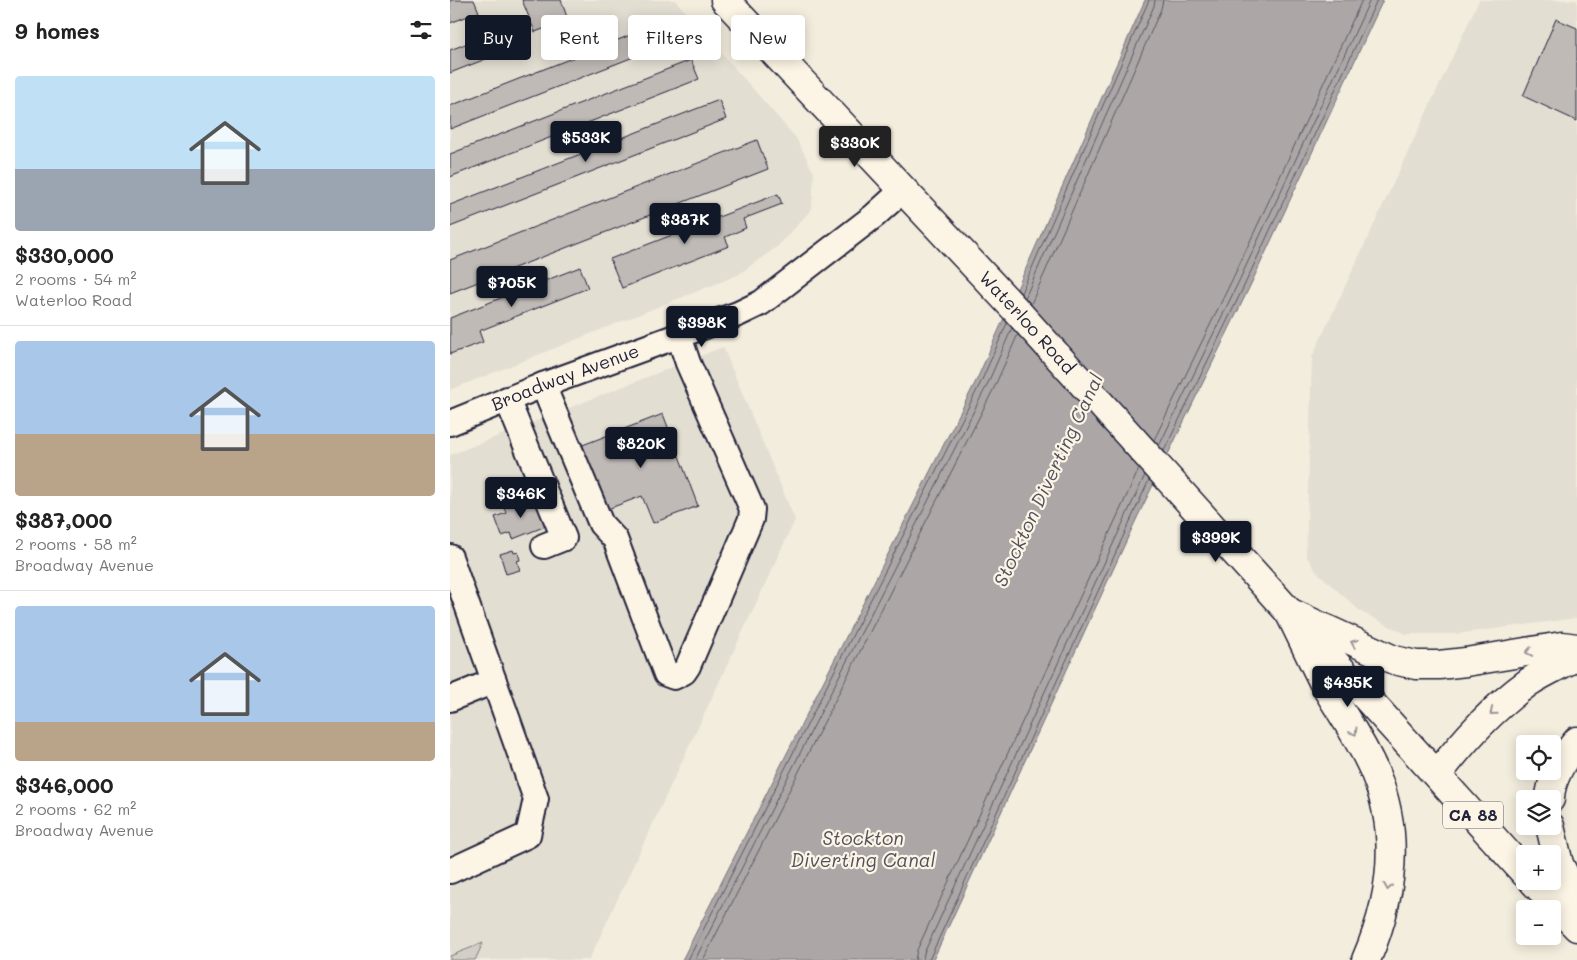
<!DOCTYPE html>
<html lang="en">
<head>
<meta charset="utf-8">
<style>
	:root { --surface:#fff; --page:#f6f6f6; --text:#222; --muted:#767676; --line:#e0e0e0; --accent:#111827 }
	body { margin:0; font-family:Mali,sans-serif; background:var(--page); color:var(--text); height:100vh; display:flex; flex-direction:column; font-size:19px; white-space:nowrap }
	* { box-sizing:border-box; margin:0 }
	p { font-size:16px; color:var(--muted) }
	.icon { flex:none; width:28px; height:28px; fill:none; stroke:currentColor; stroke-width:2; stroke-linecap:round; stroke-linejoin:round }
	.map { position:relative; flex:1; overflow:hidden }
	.drawer { display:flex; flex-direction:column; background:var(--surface); width:450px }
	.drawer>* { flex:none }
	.banner { position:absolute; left:15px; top:15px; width:475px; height:45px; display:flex; gap:10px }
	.fabs { position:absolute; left:1066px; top:735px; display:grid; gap:10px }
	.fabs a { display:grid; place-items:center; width:45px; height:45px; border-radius:5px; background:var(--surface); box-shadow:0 2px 12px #0003; font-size:25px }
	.price { position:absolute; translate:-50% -42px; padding:0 11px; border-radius:5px; background:var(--accent); color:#fff; font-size:16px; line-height:32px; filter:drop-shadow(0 1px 2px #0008) }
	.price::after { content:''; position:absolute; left:50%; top:30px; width:15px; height:11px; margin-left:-8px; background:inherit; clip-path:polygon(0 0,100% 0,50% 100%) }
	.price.current { background:#222; color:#fff }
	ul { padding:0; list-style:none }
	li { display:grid; align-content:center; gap:10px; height:265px; padding:0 15px }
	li+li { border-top:1px solid var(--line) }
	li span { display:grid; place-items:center; height:155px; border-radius:5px; color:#555 }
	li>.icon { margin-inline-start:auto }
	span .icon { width:90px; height:90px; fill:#fffc; stroke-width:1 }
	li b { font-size:21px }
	h2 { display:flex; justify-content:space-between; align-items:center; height:60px; padding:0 15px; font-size:21px }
	.chip { padding:0 18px; border-radius:5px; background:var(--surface); box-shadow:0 2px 12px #0003; font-size:18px; line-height:45px }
	.chip.current { background:var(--accent); color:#fff }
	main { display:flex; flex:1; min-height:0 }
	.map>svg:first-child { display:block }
	.built { fill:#e3ded2 }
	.green { fill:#d4cfc6; stroke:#7b7880 }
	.water { fill:#aca7a6; stroke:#75727b }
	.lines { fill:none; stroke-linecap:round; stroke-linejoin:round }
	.shore { stroke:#595766; stroke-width:1 }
	.building { fill:#bfbab6; stroke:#22223b }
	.minor-casing { stroke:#22223b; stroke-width:28 }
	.major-casing { stroke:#22223b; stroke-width:31 }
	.highway-casing { stroke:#22223b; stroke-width:31 }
	.minor { stroke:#fcf5e5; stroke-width:24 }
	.major { stroke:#fcf5e5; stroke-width:28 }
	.highway { stroke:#fcf5e5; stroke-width:28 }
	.oneway { stroke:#9a9698 }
	.labels { text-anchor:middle; stroke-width:4.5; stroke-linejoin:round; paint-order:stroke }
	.shield { fill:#fcf5e5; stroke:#63616e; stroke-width:1 }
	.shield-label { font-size:16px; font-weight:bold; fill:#22223b }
	.street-label { font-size:18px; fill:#22223b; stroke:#fcf5e5 }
	.water-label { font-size:19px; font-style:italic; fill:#525160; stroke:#fcf5e5 }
</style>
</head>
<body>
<main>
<section class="drawer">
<h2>9 homes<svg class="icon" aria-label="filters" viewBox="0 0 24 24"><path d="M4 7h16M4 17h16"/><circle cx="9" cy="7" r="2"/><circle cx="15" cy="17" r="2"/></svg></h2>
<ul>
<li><span style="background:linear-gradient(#bfe0f5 60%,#9aa5b1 0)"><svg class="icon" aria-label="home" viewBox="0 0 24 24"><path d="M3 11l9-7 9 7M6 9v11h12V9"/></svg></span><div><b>$330,000</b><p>2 rooms · 54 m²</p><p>Waterloo Road</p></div></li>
<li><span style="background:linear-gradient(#a9c7e8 60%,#b9a48a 0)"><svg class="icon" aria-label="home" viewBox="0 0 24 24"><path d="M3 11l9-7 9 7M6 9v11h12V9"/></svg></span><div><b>$387,000</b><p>2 rooms · 58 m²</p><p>Broadway Avenue</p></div></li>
<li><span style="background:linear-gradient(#a9c7e8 75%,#b9a48a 0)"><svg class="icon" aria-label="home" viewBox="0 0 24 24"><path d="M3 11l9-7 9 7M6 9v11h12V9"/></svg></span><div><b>$346,000</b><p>2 rooms · 62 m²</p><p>Broadway Avenue</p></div></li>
</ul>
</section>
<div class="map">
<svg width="1127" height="960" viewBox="0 0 1127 960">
	<rect width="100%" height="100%" fill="#f3edde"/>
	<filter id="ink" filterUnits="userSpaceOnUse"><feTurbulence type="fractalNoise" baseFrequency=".02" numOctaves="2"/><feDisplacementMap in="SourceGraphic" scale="10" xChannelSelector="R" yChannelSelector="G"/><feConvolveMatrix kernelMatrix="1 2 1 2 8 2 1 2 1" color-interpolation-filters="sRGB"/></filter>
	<g filter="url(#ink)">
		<g class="built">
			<polygon points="0,0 225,0 346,138 364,173 362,209 328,246 288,275 0,390"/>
			<polygon points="1029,0 1127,0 1127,618 1006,634 956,634 911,612 866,571 856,555 862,357"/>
			<polygon points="273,347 345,520 139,960 25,960 33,943 0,956 0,455"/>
		</g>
		<polygon class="green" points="33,943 25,960 0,960 0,956"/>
		<polygon class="water" points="695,0 933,0 800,286 685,522 483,960 232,960 527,379"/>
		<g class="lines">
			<g class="shore">
				<polyline points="571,293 699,0"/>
				<polyline points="575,298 704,6 705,0"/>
				<polyline points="581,304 711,9 713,0"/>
				<polyline points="704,440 783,278 912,0"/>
				<polyline points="709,446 789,281 920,0"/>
				<polyline points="714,451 795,284 927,0"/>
				<polyline points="238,960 531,382 557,323"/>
				<polyline points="245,960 537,385 562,328"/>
				<polyline points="253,960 544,388 568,334"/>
				<polyline points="465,960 467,950 689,469"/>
				<polyline points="473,960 474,953 695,475"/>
				<polyline points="479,960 699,480"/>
			</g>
		</g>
		<g class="building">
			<polygon points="0,0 24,0 29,12 0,23"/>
			<polygon points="72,0 111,0 118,20 85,32"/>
			<polygon points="1106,19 1127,28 1127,121 1073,96"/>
			<polygon points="206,25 214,45 0,129 0,106"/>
			<polygon points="39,35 46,55 0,73 0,50"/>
			<polygon points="241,60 249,79 0,177 0,154"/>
			<polygon points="269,100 276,119 0,227 0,205"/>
			<polygon points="307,140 318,169 0,293 0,260"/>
			<polygon points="328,194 332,204 293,219 296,228 275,237 279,246 172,288 160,259"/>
			<polygon points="130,267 138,288 29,331 33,342 0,354 0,318"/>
			<polygon points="213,414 248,506 203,523 192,496 155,510 130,446"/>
			<polygon points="84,496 96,526 63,539 61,533 52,536 45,517 56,513 54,508"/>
			<polygon points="63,550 64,553 68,552 70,560 67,561 70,570 56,574 50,554"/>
		</g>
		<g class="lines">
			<g class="minor-casing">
				<g id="minor">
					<polyline points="93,385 151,524 165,539 216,674 224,677 234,672 238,666 301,519 302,509 238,363 229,336"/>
					<polyline points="57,399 114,538 94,546"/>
					<path id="s1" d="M0 423 93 385 288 314 311 303 424 216 454 189"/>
					<polyline points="0,557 86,799 78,835 0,871"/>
					<polyline points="0,699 44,681"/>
				</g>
			</g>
			<g class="major-casing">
				<g id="major">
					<path id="s2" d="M275 0 565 309 1075 873"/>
					<polyline points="1083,881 1127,927"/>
				</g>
			</g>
			<g class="highway-casing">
				<g id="highway">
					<path d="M839 612C852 637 863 663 876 687 893 716 912 742 925 773 951 835 942 900 916 960"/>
					<polyline points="839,612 944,660 966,665 989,665 1016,662 1112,646 1127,648"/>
					<path d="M987 775C1015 739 1043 708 1079 682 1094 672 1111 665 1127 656"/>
					<path d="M1100 799C1100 780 1115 755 1127 741"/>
					<polyline points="1100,826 1109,864 1127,900"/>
				</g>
			</g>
			<use href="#minor" class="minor"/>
			<use href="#major" class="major"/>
			<use href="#highway" class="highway"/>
		</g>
		<defs><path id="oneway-chevron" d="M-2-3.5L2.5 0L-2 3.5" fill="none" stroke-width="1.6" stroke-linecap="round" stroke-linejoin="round" transform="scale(1.25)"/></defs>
		<g class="oneway">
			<use href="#oneway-chevron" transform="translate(904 643) rotate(-157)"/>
			<use href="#oneway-chevron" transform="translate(1079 652) rotate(170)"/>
			<use href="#oneway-chevron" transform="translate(1043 712) rotate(141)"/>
			<use href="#oneway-chevron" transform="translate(904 732) rotate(59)"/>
			<use href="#oneway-chevron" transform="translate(938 887) rotate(99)"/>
		</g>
	</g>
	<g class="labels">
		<rect class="shield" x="993" y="801.5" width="60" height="27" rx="4"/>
		<g class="shield-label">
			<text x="1023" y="821">CA 88</text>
		</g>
		<g class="street-label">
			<text dy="6" stroke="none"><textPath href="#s2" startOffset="442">Waterloo Road</textPath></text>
			<text dy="6" stroke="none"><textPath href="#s1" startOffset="124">Broadway Avenue</textPath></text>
		</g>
		<g class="water-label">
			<text transform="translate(598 480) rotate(-65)" y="7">Stockton Diverting Canal</text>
			<text x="413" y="845">Stockton<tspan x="413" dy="22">Diverting Canal</tspan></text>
		</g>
	</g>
</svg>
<div class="fabs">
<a><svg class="icon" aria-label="locate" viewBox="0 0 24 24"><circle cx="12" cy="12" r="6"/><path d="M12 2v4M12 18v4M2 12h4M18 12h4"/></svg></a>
<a><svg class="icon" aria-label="layers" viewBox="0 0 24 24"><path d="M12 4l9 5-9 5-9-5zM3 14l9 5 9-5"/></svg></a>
<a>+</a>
<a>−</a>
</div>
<b class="price" style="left:136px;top:163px">$533K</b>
<b class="price current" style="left:405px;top:168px">$330K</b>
<b class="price" style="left:235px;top:245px">$387K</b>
<b class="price" style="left:62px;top:308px">$705K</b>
<b class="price" style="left:252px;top:348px">$398K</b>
<b class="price" style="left:191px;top:469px">$820K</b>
<b class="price" style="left:71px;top:519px">$346K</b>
<b class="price" style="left:766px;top:563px">$399K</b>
<b class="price" style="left:898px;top:708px">$435K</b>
<div class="banner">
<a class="chip current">Buy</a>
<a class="chip">Rent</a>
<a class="chip">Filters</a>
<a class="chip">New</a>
</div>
</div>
</main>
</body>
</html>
